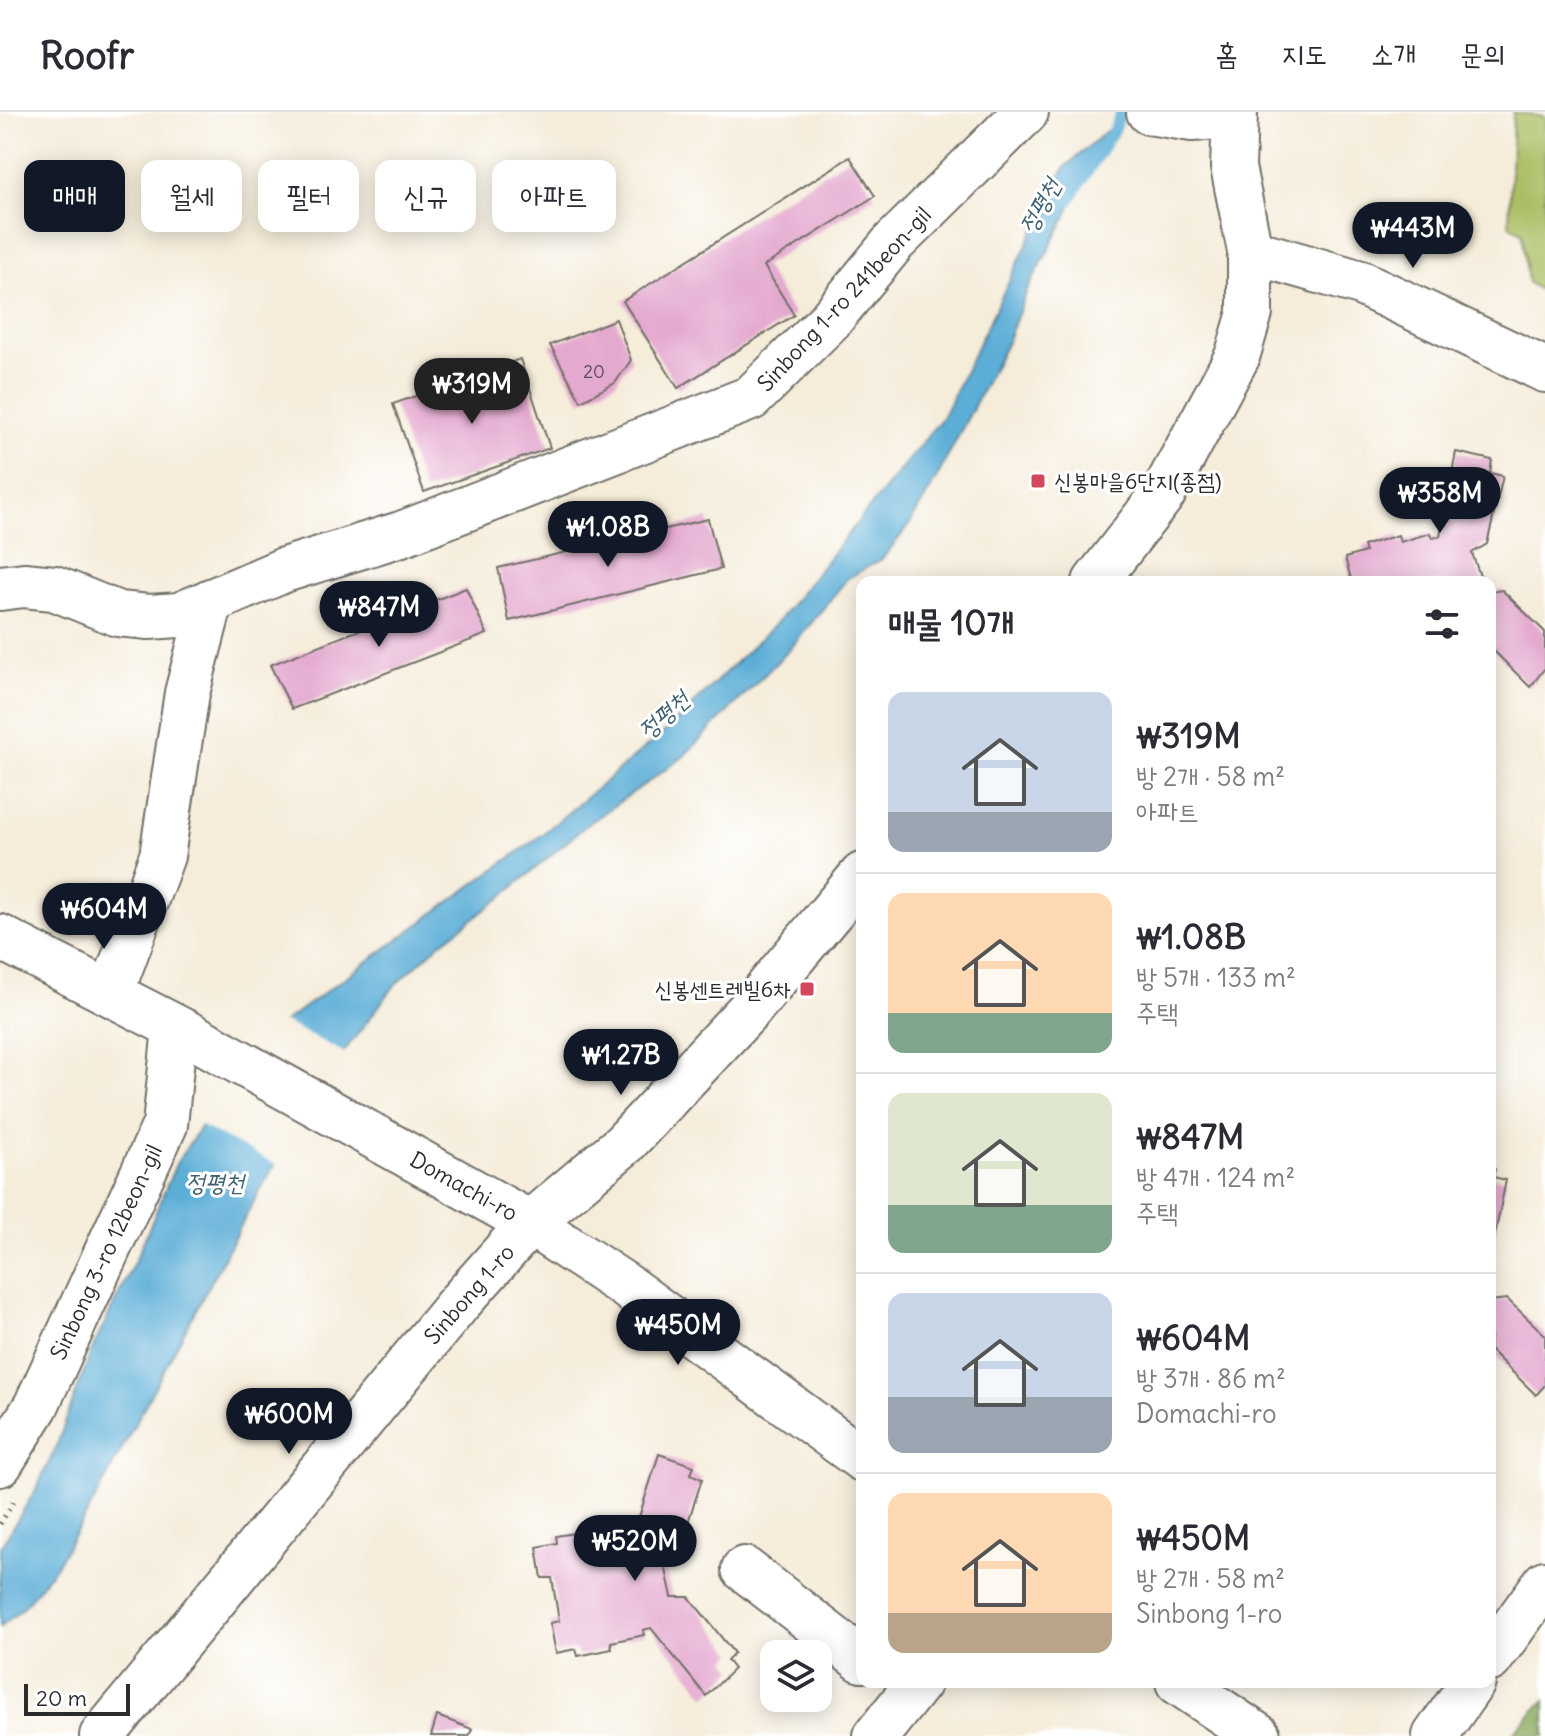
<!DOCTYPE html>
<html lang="ko">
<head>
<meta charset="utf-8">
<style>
	:root { --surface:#fff; --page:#f2f2f3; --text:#2b2b33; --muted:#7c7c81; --line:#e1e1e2; --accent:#111827 }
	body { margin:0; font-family:Delius,"Poor Story",sans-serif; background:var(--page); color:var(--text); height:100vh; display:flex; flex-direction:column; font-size:30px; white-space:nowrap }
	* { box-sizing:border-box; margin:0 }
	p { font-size:26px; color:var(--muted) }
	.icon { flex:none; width:44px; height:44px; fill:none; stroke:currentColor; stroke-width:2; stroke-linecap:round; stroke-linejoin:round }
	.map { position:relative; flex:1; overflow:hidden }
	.side { position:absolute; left:856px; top:464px; width:640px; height:1112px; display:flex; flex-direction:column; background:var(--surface); border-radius:16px; box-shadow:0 4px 20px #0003 }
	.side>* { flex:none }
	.top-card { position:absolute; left:24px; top:48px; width:712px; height:72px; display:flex; gap:16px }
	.buttons { position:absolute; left:760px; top:1528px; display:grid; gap:16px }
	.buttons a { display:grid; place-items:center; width:72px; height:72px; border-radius:16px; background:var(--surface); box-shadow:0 4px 20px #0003; font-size:40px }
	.scale { position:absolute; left:24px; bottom:20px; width:106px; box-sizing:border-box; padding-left:8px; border:4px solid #2b2b2b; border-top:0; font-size:22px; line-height:28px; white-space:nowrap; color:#2b2b2b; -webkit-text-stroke:6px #fff; paint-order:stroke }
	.price { position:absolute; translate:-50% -68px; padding:0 18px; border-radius:28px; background:var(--accent); color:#fff; font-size:26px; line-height:52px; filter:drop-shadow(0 2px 4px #0008) }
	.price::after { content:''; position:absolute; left:50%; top:48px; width:24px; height:18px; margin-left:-12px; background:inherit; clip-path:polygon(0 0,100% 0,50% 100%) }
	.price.on { background:#222; color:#fff }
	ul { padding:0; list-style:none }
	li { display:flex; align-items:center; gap:24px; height:200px; padding:0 32px }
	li+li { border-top:2px solid var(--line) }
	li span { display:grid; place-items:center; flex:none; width:224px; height:160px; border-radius:16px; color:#555 }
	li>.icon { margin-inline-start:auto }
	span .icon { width:96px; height:96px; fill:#fffc; stroke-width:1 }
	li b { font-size:34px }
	h2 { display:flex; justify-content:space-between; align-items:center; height:96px; padding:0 32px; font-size:34px }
	.pill { padding:0 28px; border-radius:16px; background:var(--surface); box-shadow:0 4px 20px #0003; font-size:28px; line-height:72px }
	.pill.on { background:var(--accent); color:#fff }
	header { display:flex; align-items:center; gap:48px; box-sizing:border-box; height:112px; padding:0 40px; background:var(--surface); border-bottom:2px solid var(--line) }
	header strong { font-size:38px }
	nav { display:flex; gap:44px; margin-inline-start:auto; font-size:28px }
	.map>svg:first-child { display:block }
	.green { fill:#aabe63; stroke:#6a7447; stroke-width:2 }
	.forest { fill:#87a559; stroke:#596842; stroke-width:2 }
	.water { fill:#5baed7; stroke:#436c81; stroke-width:2 }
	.pier { fill:#f5ecd9 }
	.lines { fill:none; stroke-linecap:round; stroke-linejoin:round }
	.stream { stroke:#5baed7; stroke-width:11 }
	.building { fill:#e4a9cf }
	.minor-casing { stroke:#726f68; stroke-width:48 }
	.major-casing { stroke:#726f68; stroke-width:48 }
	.path { stroke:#726f68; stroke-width:5; stroke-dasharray:2 6; stroke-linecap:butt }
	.minor { stroke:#fff; stroke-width:44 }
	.major { stroke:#fff; stroke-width:44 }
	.poi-dot { fill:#d1495b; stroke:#fff; stroke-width:3 }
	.labels { text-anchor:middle; stroke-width:6; stroke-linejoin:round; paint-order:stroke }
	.number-label { font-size:18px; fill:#594a54 }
	.street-label { font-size:22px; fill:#2b2b2b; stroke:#fff }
	.poi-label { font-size:22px; fill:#2b2b2b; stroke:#fff; text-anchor:start }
	.water-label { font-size:24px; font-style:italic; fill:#3e5f70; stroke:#fff }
</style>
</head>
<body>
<header>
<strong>Roofr</strong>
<nav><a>홈</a><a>지도</a><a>소개</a><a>문의</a></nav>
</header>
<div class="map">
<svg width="1545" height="1624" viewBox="0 0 1545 1624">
	<rect width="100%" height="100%" fill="#fff"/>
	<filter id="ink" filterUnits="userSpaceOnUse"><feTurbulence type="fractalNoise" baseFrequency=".0125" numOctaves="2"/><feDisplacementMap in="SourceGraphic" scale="16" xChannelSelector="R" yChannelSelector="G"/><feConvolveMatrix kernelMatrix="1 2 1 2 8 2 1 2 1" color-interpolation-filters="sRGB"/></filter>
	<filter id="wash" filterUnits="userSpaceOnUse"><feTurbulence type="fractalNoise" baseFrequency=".006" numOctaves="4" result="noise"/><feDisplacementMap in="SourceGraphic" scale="32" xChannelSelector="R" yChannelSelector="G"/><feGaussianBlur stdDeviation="1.8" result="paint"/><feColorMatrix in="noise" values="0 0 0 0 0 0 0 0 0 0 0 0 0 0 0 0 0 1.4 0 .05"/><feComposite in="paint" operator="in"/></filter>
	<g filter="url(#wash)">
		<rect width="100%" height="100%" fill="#f5ecd9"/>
		<polygon class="green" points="1513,0 1545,5 1545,181 1528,171 1522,120 1509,113"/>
		<polygon class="forest" points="1545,1588 1545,1624 1510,1624"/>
		<polygon class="water" points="1119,8 1082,61 1066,105 1027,179 1007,230 935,369 908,415 882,447 847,467 791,536 682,646 584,715 502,785 441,831 396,872 343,941 261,1076 88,1400 55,1455 23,1496 0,1515 0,1436 35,1379 55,1338 91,1240 139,1140 176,1052 255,931 539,725 670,615 778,509 942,306 1065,55"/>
		<polygon class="pier" points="280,908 347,942 279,1054 196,1011 252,928"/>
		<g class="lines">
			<polyline class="stream" points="1069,89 1112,21 1122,0"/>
		</g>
		<g id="blocks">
			<g class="building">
				<polygon points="850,45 875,84 764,154 794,203 678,276 623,189"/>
				<polygon points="616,207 631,248 615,271 581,289 550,233"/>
				<polygon points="520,247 550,336 424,380 393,292"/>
				<polygon points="1456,340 1492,348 1490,361 1503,364 1487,432 1472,441 1482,470 1352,470 1345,446 1365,440 1363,434 1398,423 1400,430 1430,421 1432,426 1440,424"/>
				<polygon points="708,407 721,457 509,509 498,456"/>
				<polygon points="466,476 487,522 292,597 270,553"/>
				<polygon points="1502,478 1545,520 1545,556 1530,575 1490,535 1490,480"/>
				<polygon points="1490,1055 1495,1057 1493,1065 1506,1068 1491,1142"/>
				<polygon points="1507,1187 1545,1223 1545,1273 1536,1283 1490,1238 1490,1189"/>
				<polygon points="659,1342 694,1354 691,1362 702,1367 679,1438 663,1444 672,1485 689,1485 734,1541 727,1548 734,1557 706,1584 651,1516 643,1518 644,1523 611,1530 612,1537 578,1544 576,1537 556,1541 550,1511 559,1509 552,1466 542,1466 537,1435 557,1431 556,1424 592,1418 594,1425 624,1420 625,1425 633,1424"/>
				<polygon points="437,1604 472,1617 469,1624 431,1624"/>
			</g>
		</g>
	</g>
	<g filter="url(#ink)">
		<use href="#blocks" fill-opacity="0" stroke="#726f68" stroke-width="2"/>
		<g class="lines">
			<g class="minor-casing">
				<g id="minor">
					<polyline points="1149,0 1192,7 1234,4"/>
					<polyline points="1250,139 1361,171 1545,258"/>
					<polyline points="1095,470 1163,382 1237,245 1250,201 1250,139 1233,55 1235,0"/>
					<polyline points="0,476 24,473 54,476 118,502 149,505 179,503 284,458 401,422 751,286 830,208 894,130 1026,0"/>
					<polyline points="111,881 162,744 187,581 211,489"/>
					<polyline points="530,1111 626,1174 862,1347"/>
					<polyline points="0,1352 36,1294 165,1013 175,916"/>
					<polyline points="744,1457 862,1548"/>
					<polyline points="1490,1547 1545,1471"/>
					<polyline points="1178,1570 1258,1624"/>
					<polyline points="102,1624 458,1192 530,1111 624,1032 750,897 862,763"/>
					<polyline points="876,1624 919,1570"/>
					<polyline points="1435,1624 1473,1570"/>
				</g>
			</g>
			<g class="major-casing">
				<polyline id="major" points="0,825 189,922 530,1111"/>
			</g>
			<polyline class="path" points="0,1412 14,1389"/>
			<use href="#minor" class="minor"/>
			<use href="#major" class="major"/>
		</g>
	</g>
	<g class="poi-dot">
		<rect x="1030" y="361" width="16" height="16" rx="4"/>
		<rect x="799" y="869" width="16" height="16" rx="4"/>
	</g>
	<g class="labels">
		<g class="number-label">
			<text x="594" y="266">20</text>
		</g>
		<g class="street-label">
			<text transform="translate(844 187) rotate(-47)" y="8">Sinbong 1-ro 241beon-gil</text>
			<text transform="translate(464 1074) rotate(29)" y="8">Domachi-ro</text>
			<text transform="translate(106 1140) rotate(-65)" y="8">Sinbong 3-ro 12beon-gil</text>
			<text transform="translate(469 1182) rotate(-49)" y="8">Sinbong 1-ro</text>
		</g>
		<g class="poi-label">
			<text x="1054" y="377">신봉마을6단지(종점)</text>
			<text x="791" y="885" text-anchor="end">신봉센트레빌6차</text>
		</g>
		<g class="water-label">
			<text transform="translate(1040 94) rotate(-61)" y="8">정평천</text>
			<text transform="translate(664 603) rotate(-42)" y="8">정평천</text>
			<text x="215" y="1079">정평천</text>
		</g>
	</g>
</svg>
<div class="buttons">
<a><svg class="icon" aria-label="layers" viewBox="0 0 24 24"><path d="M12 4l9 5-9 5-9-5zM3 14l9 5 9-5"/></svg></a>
</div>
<div class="scale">20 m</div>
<b class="price" style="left:1413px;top:158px">₩443M</b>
<b class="price on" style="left:472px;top:314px">₩319M</b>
<b class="price" style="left:1440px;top:423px">₩358M</b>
<b class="price" style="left:608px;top:457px">₩1.08B</b>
<b class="price" style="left:379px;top:537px">₩847M</b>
<b class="price" style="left:104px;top:839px">₩604M</b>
<b class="price" style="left:621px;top:985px">₩1.27B</b>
<b class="price" style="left:678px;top:1255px">₩450M</b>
<b class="price" style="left:289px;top:1344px">₩600M</b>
<b class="price" style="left:635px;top:1471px">₩520M</b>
<div class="top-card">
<a class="pill on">매매</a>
<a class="pill">월세</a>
<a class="pill">필터</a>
<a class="pill">신규</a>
<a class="pill">아파트</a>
</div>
<section class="side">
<h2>매물 10개<svg class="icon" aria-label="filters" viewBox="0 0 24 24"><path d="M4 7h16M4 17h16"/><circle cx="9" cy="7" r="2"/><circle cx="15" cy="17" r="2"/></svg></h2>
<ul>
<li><span style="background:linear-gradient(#c9d6e8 75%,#9aa5b1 0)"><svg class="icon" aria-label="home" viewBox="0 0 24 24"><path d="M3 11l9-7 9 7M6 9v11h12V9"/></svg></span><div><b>₩319M</b><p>방 2개 · 58 m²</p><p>아파트</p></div></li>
<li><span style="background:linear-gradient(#ffd9b3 75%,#7fa58c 0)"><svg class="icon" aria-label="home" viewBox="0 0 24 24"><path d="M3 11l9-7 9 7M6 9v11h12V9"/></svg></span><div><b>₩1.08B</b><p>방 5개 · 133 m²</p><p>주택</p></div></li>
<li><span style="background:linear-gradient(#dfe7d0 70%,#7fa58c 0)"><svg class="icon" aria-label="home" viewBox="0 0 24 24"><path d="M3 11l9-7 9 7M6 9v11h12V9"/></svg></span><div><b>₩847M</b><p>방 4개 · 124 m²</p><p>주택</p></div></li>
<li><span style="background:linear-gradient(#c9d6e8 65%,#9aa5b1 0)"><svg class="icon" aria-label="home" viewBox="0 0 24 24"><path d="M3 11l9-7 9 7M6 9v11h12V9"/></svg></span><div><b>₩604M</b><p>방 3개 · 86 m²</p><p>Domachi-ro</p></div></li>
<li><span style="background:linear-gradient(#ffd9b3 75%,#b9a48a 0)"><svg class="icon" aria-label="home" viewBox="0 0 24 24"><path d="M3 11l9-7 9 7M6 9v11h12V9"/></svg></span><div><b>₩450M</b><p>방 2개 · 58 m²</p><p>Sinbong 1-ro</p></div></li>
</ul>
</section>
</div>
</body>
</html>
